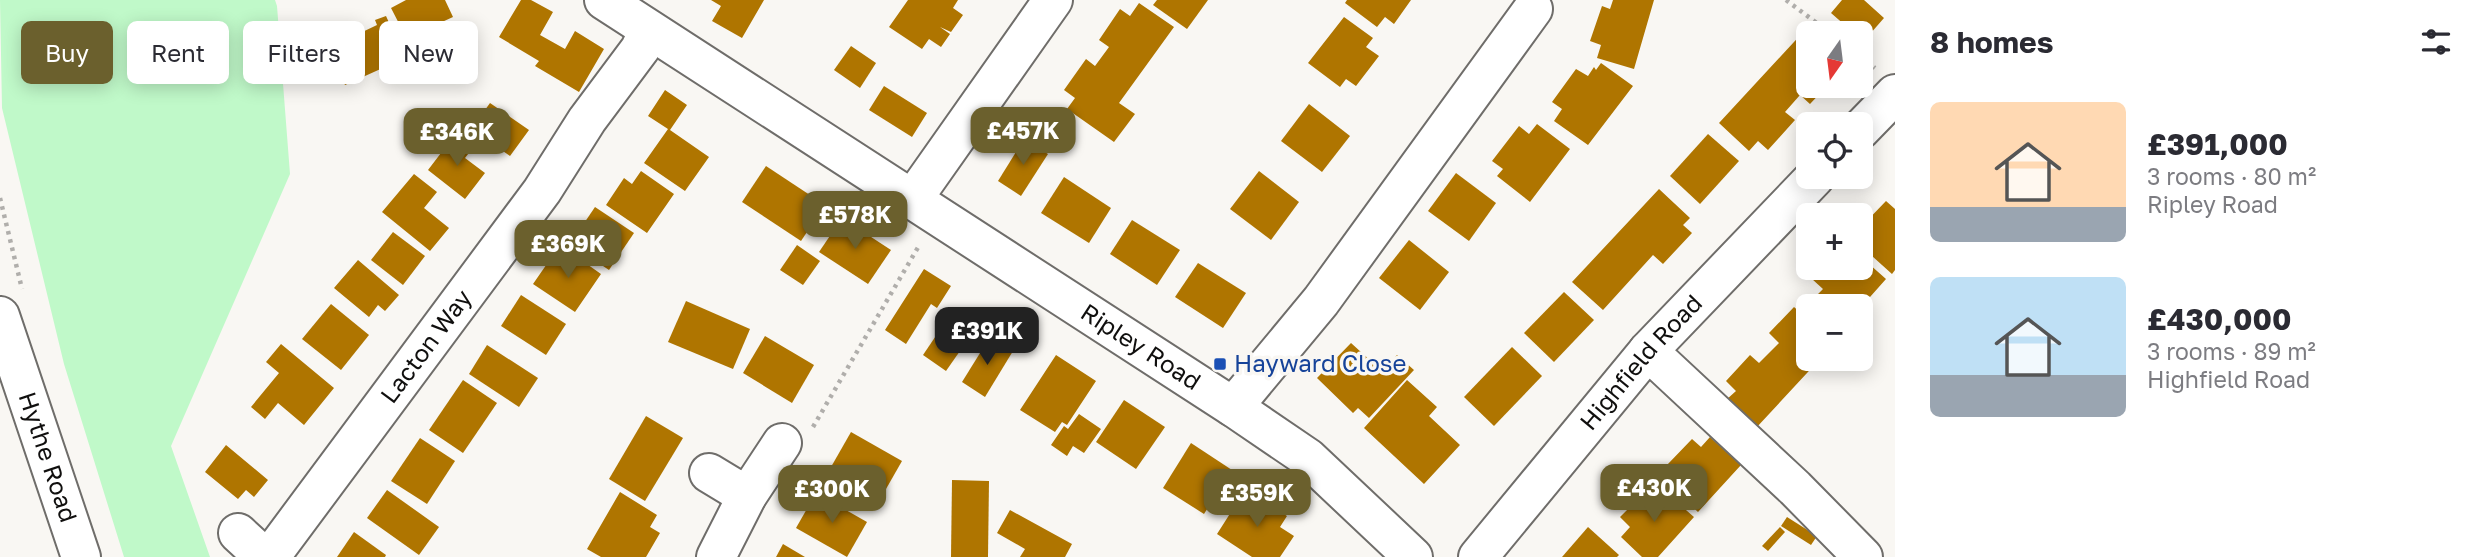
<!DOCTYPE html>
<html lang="en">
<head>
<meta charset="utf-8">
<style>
	:root { --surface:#fff; --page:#f2f2f3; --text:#2b2b33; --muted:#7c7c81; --accent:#6b602d }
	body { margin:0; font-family:"Golos Text",sans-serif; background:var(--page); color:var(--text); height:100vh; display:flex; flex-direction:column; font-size:26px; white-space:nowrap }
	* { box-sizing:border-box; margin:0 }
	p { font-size:23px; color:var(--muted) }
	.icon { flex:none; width:38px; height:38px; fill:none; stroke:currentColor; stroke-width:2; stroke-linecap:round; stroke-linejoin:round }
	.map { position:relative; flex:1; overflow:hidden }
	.panel { display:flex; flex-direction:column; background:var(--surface); width:595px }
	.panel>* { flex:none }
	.banner { position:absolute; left:21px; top:21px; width:665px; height:63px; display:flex; gap:14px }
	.needle { width:46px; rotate:194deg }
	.fabs { position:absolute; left:1796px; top:21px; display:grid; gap:14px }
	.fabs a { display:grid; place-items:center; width:77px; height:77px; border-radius:10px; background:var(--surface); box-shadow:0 4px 18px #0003; font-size:35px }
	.price { position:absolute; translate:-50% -60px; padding:0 16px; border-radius:14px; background:var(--accent); color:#fff; font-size:23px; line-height:46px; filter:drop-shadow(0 2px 4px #0008) }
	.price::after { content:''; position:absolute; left:50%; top:42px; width:21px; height:16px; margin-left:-10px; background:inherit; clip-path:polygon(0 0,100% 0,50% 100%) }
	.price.selected { background:#222; color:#fff }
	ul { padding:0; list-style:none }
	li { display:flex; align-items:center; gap:21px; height:175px; padding:0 35px }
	li span { display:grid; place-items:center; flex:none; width:196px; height:140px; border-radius:10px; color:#555 }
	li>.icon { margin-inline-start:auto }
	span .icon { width:84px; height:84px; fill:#fffc; stroke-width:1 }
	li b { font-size:30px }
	h2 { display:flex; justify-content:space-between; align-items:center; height:84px; padding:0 35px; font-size:30px }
	.pill { padding:0 24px; border-radius:10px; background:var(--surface); box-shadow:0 4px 18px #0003; font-size:24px; line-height:63px }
	.pill.selected { background:var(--accent); color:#fff }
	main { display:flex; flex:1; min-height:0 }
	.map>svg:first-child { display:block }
	.green { fill:#c0f9c9 }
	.building { fill:#af7500 }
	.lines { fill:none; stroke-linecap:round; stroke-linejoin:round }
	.minor-casing { stroke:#6f6d6a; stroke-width:42 }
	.major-casing { stroke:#6f6d6a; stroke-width:42 }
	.path { stroke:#b0aeab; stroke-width:4.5; stroke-dasharray:3.5 5; stroke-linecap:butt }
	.minor { stroke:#fff; stroke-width:38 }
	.major { stroke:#fff; stroke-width:38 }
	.transit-dot { fill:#1a4fb4; stroke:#f9f7f3; stroke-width:2.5 }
	.labels { text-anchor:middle; stroke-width:7; stroke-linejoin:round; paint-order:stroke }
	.street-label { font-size:24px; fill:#100f0e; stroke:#f9f7f3 }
	.transit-label { font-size:24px; fill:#164399; stroke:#f9f7f3; text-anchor:start }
</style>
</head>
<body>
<main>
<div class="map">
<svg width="1895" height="557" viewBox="0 0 1895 557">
	<rect width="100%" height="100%" fill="#f9f7f3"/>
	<polygon class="green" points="0,0 275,0 277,6 290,174 171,446 210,557 124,557 64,364 2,108"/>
	<g class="building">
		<polygon points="406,0 445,0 453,17 431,27 433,29 408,41 391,8"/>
		<polygon points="521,0 531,0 553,12 540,35 565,49 575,31 604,49 579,92 535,66 539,61 499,37"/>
		<polygon points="711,0 764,0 742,38 712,21 721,6"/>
		<polygon points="908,0 958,0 953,8 963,15 951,32 940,27 950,34 941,47 929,39 922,49 889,27"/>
		<polygon points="1157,0 1208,0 1187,29 1153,5"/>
		<polygon points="1347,0 1411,0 1394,24 1385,17 1377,27 1345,3"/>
		<polygon points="1613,0 1654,0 1634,69 1597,58 1601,45 1590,41 1602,6 1610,9"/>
		<polygon points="1842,0 1864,0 1884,18 1863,42 1860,39 1860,33 1854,33 1831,13"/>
		<polygon points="1139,3 1174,27 1119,103 1135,114 1114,142 1067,109 1075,98 1064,90 1086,59 1095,66 1109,47 1099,40 1120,9 1130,16"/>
		<polygon points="386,16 405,58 345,85 326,42 351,31 354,36 377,25 375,20"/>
		<polygon points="1344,17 1373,38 1366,47 1379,56 1356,86 1346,79 1340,87 1308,63"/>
		<polygon points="1806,29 1811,33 1808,33 1808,86 1827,86 1810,104 1800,95 1785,112 1795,120 1768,150 1758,141 1749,151 1719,123"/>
		<polygon points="851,46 876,63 860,88 834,70"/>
		<polygon points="1601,63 1633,86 1588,145 1554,121 1562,109 1552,102 1576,69 1588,76 1594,67 1596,70"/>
		<polygon points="884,86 927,113 912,137 869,110"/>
		<polygon points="665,90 687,105 670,130 709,157 685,191 644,163 668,129 648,116"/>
		<polygon points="490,103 529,130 510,156 490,142 483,151 465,138"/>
		<polygon points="1309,104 1350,136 1322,172 1281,141"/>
		<polygon points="1537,124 1570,149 1530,202 1497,176 1503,169 1492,161 1519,126 1529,134"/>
		<polygon points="1708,134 1739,161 1700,204 1670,176"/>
		<polygon points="454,136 472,149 465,158 485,173 465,199 428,170"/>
		<polygon points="1024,139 1048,154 1021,196 998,181"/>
		<polygon points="766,166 825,205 801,241 742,202"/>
		<polygon points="641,171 674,194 647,233 606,205 624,178 632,184"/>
		<polygon points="1259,171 1299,202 1271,240 1230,209"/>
		<polygon points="1456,173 1496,203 1469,241 1428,211"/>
		<polygon points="414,174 437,192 424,208 449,228 430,251 382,212"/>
		<polygon points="1064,177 1111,208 1089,243 1041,213"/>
		<polygon points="1659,189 1690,218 1683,225 1692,233 1663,264 1653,255 1603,310 1572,282"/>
		<polygon points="1886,201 1895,209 1895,270 1892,274 1862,247 1872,236 1861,227"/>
		<polygon points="595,207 634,233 609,270 570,244"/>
		<polygon points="842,218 891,250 868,284 819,252"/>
		<polygon points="1132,220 1180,250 1157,285 1110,254"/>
		<polygon points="393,232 425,256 403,285 371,260"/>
		<polygon points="1409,240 1449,272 1420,310 1379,278"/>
		<polygon points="797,245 820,261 803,285 780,270"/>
		<polygon points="567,250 601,274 575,312 533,284 551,258 558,263"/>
		<polygon points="1860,256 1886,279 1862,306 1821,306 1813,299 1823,289 1812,279 1823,268 1860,268"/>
		<polygon points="358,260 399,295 385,311 378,305 369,317 334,288"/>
		<polygon points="1198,263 1246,293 1223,328 1175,297"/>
		<polygon points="924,269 951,286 937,308 931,304 906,344 885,330"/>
		<polygon points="1564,292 1594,320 1554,362 1524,333"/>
		<polygon points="521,295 566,324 546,355 501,326"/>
		<polygon points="686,301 750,329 733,369 668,342"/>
		<polygon points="331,304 369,335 341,370 302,339"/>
		<polygon points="1794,307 1803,315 1808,310 1808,359 1820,359 1756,428 1726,400 1736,391 1726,381 1750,355 1759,363 1779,343 1769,333"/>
		<polygon points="952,312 976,328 946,371 923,355"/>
		<polygon points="765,336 814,365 792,403 743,373"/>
		<polygon points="990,337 1013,351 985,397 962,382"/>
		<polygon points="1351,343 1382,371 1397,355 1414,370 1369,418 1358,408 1353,413 1317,378"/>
		<polygon points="281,344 334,388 304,425 278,403 265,419 251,407 279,373 266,362"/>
		<polygon points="487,345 538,378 519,407 469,374"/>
		<polygon points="1512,347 1542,376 1494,426 1464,397"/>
		<polygon points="1056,355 1096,381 1067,425 1062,422 1055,432 1020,410"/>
		<polygon points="463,380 497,403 463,453 429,430"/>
		<polygon points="1407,380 1437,407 1429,416 1460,445 1424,484 1364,428"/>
		<polygon points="1124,400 1165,427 1136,469 1096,442"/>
		<polygon points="1079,414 1101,429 1084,453 1073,446 1067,456 1051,445 1064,426 1068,429"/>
		<polygon points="646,416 683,438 645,501 609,479"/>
		<polygon points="851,432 902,461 882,496 831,467"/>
		<polygon points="1710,437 1741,465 1698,512 1668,484 1678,474 1667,465 1692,439 1701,447"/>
		<polygon points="420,438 455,461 427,504 391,481"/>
		<polygon points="1191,443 1232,470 1204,514 1163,488"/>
		<polygon points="226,445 268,480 254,497 246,490 238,499 205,472"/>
		<polygon points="952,480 989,481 988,557 951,557"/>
		<polygon points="387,490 439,527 419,555 367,518"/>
		<polygon points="1663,490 1694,517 1658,557 1642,557 1621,537 1630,527 1620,517 1645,492 1654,499"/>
		<polygon points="620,492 657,515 650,527 660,533 646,557 601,557 587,549"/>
		<polygon points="816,493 867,522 847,557 796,528"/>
		<polygon points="1256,496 1287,516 1280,527 1294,536 1280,557 1252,557 1217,534 1240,498 1250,505"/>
		<polygon points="1010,510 1072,544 1065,557 1020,557 1025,549 997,533"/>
		<polygon points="1787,517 1817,536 1811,545 1781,526"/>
		<polygon points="1588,527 1619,555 1617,557 1562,557"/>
		<polygon points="1780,527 1785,532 1768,551 1762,546"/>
		<polygon points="354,532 386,555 385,557 337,557"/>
		<polygon points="783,544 805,557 776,557"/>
	</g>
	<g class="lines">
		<g class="minor-casing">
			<g id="minor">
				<path id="s1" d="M604 0 1233 407 1308 458 1413 557"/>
				<polyline points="1860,130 1895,94"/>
				<polyline points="912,200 1053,0"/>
				<polyline points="1648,351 1795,488 1863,557"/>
				<polyline points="1233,407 1321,301 1533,9"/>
				<polyline points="709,473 747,496"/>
				<polyline points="238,533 264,557"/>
				<path id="s2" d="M270 557 542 191 587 120 640 49 649 30"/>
				<polyline points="716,557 747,496 782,443"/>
				<path id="s3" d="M1478 557 1648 351 1815 177"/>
			</g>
		</g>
		<g class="major-casing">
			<g id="major">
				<path id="s4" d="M0 316 81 557"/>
			</g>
		</g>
		<g class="path">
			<polyline points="1786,0 1830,33"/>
			<polyline points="1860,57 1875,68"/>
			<polyline points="0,198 22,289"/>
			<polyline points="813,427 920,244"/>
		</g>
		<use href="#minor" class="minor"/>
		<use href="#major" class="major"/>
	</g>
	<rect class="transit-dot" x="1213" y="357" width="14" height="14" rx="3.5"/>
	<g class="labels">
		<g class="street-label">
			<text dy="8" stroke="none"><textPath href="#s2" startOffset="262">Lacton Way</textPath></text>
			<text dy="8" stroke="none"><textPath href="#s1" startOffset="639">Ripley Road</textPath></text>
			<text dy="8" stroke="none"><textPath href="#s3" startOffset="254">Highfield Road</textPath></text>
			<text dy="8" stroke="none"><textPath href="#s4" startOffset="149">Hythe Road</textPath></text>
		</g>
		<g class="transit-label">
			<text x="1234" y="372">Hayward Close</text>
		</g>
	</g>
</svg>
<div class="fabs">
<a><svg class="needle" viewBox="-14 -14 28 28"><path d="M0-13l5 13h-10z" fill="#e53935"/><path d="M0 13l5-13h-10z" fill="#7c7c81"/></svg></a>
<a><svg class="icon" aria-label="locate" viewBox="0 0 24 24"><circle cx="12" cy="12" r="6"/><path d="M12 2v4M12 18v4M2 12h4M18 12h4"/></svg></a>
<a>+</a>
<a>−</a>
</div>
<b class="price" style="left:1023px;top:167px">£457K</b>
<b class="price" style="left:457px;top:168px">£346K</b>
<b class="price" style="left:855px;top:251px">£578K</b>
<b class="price" style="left:568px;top:280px">£369K</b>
<b class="price selected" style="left:987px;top:367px">£391K</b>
<b class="price" style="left:1654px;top:524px">£430K</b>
<b class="price" style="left:832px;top:525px">£300K</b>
<b class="price" style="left:1257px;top:529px">£359K</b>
<div class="banner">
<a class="pill selected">Buy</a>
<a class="pill">Rent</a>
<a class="pill">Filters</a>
<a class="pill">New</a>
</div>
</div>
<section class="panel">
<h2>8 homes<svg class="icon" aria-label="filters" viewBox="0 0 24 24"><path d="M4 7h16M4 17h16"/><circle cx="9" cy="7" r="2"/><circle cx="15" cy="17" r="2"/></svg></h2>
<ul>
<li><span style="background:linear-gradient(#ffd9b3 75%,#9aa5b1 0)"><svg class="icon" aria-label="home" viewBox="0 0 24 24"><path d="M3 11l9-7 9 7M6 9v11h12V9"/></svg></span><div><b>£391,000</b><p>3 rooms · 80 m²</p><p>Ripley Road</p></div></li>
<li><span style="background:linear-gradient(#bfe0f5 70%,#9aa5b1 0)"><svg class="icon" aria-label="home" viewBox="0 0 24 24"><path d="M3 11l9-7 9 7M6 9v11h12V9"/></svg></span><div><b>£430,000</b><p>3 rooms · 89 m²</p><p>Highfield Road</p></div></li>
</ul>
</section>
</main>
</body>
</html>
